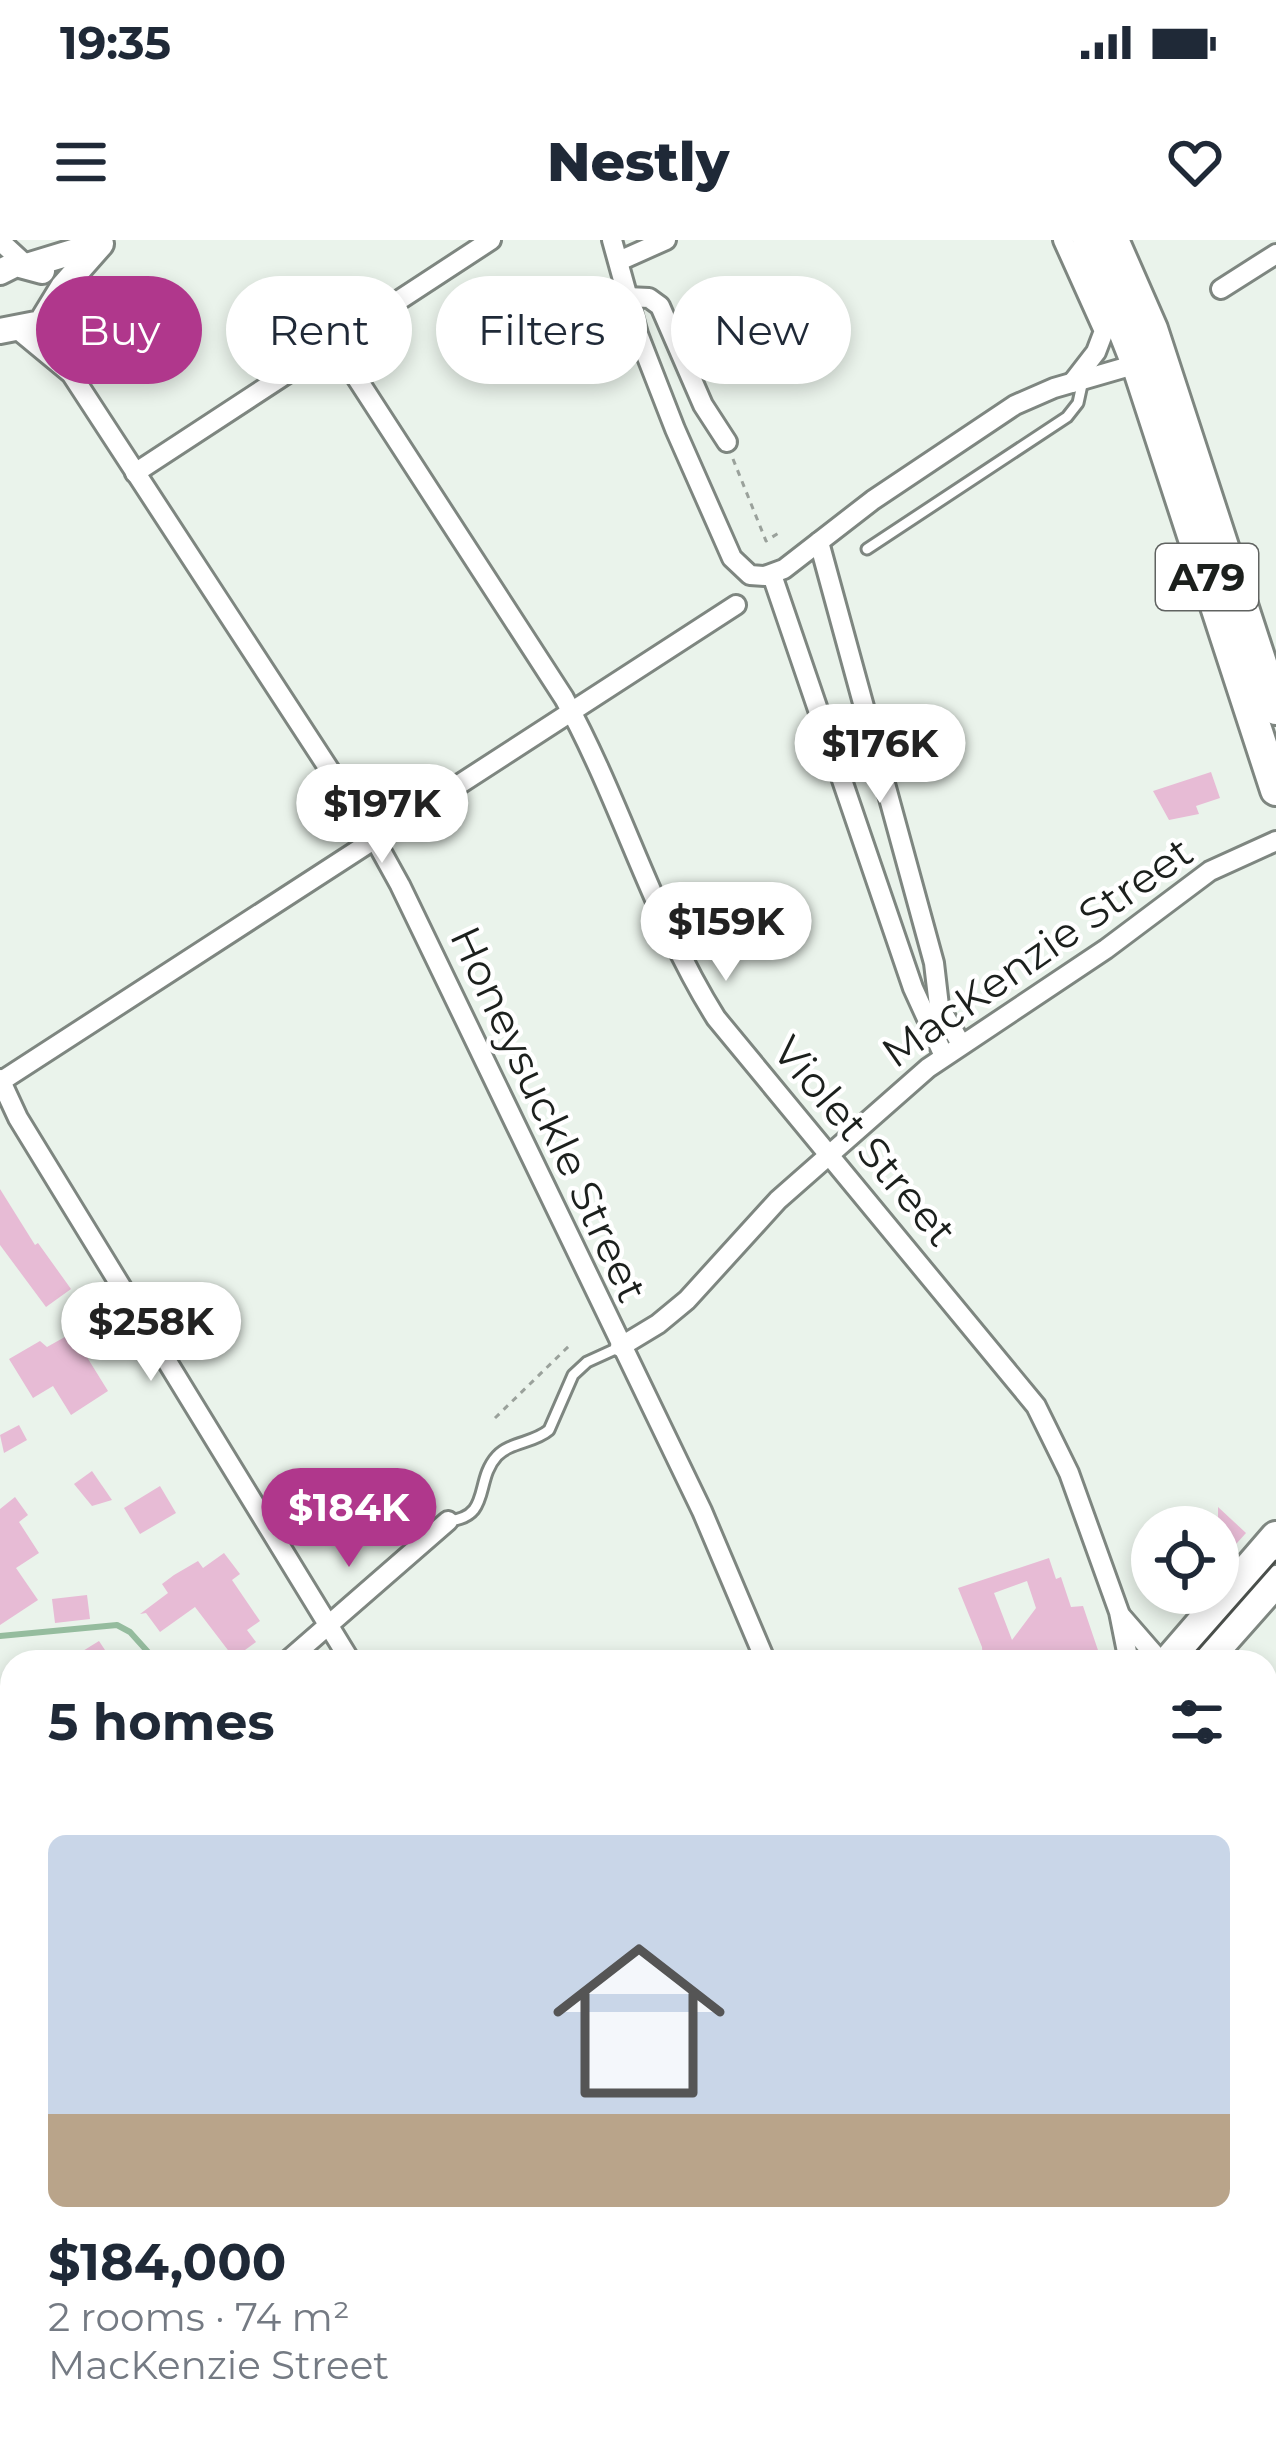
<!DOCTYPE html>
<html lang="en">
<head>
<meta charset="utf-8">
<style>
	:root { --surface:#fff; --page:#f2f2f3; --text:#1f2937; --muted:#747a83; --line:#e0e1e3; --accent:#b0378c }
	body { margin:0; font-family:Montserrat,sans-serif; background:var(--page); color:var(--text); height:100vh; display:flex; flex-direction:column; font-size:45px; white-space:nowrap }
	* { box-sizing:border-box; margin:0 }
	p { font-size:39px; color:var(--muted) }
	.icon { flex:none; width:66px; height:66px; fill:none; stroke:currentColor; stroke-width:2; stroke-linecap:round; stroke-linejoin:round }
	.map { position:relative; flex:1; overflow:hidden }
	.drawer { position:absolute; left:0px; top:1410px; width:1278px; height:804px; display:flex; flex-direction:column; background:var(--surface); border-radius:36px 36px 0 0; box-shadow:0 6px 18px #0003 }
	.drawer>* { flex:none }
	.banner { position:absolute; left:36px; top:36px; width:1206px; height:108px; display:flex; gap:24px }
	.controls { position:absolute; left:1131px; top:1266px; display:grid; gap:24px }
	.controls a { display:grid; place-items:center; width:108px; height:108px; border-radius:50%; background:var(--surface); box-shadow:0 6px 18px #0003; font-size:60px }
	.price { position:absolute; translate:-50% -102px; padding:0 27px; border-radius:42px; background:#fff; color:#222; font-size:39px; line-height:78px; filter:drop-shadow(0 3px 6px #0008) }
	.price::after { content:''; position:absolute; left:50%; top:72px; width:36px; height:27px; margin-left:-18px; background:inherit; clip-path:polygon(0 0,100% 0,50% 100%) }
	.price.selected { background:var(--accent); color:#fff }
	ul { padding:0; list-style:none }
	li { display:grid; align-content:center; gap:24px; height:636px; padding:0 48px }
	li+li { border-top:3px solid var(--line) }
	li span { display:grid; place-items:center; height:372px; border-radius:18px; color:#555 }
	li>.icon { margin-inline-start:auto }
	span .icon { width:216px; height:216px; fill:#fffc; stroke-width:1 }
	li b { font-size:51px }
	h2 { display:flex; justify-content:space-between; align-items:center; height:144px; padding:0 48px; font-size:51px }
	.chip { padding:0 42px; border-radius:54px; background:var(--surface); box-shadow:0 6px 18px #0003; font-size:42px; line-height:108px }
	.chip.selected { background:var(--accent); color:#fff }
	.status { display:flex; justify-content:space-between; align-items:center; height:84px; padding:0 60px; background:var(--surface); direction:ltr }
	.status svg { height:33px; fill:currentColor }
	header { display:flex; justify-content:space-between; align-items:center; height:156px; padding:0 48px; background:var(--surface); font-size:54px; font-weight:800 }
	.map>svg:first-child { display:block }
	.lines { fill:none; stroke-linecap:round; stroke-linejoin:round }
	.stream { stroke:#95bc9e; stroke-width:6 }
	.canal { stroke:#95bc9e; stroke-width:21 }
	.building { fill:#e7bbd5; fill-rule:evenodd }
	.service-casing { stroke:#7e8680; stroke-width:15 }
	.minor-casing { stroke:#7e8680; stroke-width:24 }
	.tertiary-casing { stroke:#7e8680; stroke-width:30 }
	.trunk-casing { stroke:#7e8680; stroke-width:36 }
	.path { stroke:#9aa19b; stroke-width:3; stroke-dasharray:6 6; stroke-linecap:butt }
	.service { stroke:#fff; stroke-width:9 }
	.minor { stroke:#fff; stroke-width:18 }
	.tertiary { stroke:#fff; stroke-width:24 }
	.trunk { stroke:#fff; stroke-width:30 }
	.tram { stroke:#4a4f4b; stroke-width:3 }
	.labels { text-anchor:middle; stroke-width:9; stroke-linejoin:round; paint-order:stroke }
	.shield { fill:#fff; stroke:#606361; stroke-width:3 }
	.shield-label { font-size:39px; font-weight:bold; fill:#1c201d }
	.street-label { font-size:42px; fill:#1c201d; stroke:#fff }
</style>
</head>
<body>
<div class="status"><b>19:35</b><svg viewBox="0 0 49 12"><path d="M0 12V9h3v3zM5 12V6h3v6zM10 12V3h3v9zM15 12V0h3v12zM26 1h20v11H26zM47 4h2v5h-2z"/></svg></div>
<header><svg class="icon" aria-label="menu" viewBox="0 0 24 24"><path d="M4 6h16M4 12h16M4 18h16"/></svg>Nestly<svg class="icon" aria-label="heart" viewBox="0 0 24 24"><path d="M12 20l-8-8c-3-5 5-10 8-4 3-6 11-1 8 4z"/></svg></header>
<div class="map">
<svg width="1276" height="2214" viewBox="0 0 1276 2214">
	<rect width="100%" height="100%" fill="#eaf3eb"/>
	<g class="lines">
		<polyline class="stream" points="0,1396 117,1385 130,1392 157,1422"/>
		<g class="canal">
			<polyline points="1266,1847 1276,1839"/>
			<polyline points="947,2214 956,2202"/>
		</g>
	</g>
	<g class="building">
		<polygon points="1211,532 1220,558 1196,566 1199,574 1169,580 1153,551"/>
		<polygon points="0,949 35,1005 38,1003 71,1049 46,1067 0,1005"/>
		<polygon points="72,1093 108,1151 71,1175 53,1146 33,1158 9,1119 40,1101 47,1107"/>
		<polygon points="19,1185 27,1200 4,1213 0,1195"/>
		<polygon points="92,1231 112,1260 92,1266 74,1244"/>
		<polygon points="160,1246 176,1273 140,1294 124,1268"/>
		<polygon points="15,1257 28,1275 19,1282 39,1313 16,1328 38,1360 0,1385 0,1269"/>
		<polygon points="1218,1267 1246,1293 1218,1324"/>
		<polygon points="224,1313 240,1334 232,1340 260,1381 247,1390 256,1402 234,1418 195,1367 160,1392 146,1373 140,1374 168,1353 162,1344 174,1335 198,1321 203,1328"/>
		<path d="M1049 1318 1056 1339 1061 1337 1071 1367 1083 1366 1102 1422H983L982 1407 958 1348ZM1027 1341 1036 1368 1012 1400 994 1353Z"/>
		<polygon points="87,1355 90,1379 55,1383 52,1359"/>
		<polygon points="99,1401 113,1422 65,1422"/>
	</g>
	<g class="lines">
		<g class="service-casing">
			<g id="service">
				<polyline points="867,309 1067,177 1078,163 1083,140"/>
				<path d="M448 1281C492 1277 474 1241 497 1216 510 1202 534 1203 549 1190L573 1135 587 1122 620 1107"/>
			</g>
		</g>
		<g class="minor-casing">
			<g id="minor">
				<polyline points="612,0 638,94 675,189 732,318 750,335 765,336 784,329 873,260 1015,165 1054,148 1137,124"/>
				<polyline points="1063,0 1104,91 1096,112 1072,143"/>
				<polyline points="0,1 25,24"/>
				<polyline points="619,21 666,0"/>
				<polyline points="1221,49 1276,14"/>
				<polyline points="627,57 649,58 660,66 703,165 727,202"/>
				<polyline points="54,65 72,135 374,598 400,645 702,1271 766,1422"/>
				<polyline points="17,89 69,132"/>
				<path d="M334 103 564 458C621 561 653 678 716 778L1036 1166 1069 1233 1119 1372 1129 1422"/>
				<polyline points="135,233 491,0"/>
				<polyline points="819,302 934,723 939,766 961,804"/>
				<polyline points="772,335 913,748 944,816"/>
				<polyline points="0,839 18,878 351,1422"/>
				<polyline points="0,842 736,365"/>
				<polyline points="620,1107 658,1084 687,1060 778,960 928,828 1106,709 1210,631 1276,601"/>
				<polyline points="1121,1376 1161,1422"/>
				<polyline points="286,1422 448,1281"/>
				<polyline points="0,1499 12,1518"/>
				<polyline points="1266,1623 1276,1636"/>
				<polyline points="0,1674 12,1664"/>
				<polyline points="1266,1776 1276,1768"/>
				<polyline points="1266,1906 1276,1898"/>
				<polyline points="417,2202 423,2214"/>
				<polyline points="879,2214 889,2202"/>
				<polyline points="1011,2214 1020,2202"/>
			</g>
		</g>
		<g class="tertiary-casing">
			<g id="tertiary">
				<polyline points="30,25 99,4"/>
				<polyline points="0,32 16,24 42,31"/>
				<polyline points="0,91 41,83 63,47 101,4"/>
			</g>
		</g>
		<g class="trunk-casing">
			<g id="trunk">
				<polyline points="1088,0 1137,124 1276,550"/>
				<polyline points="1113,0 1152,89 1276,469"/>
				<polyline points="1168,1422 1276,1297"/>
				<polyline points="1204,1422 1276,1341"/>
				<polyline points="460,2214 471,2202"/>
				<polyline points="493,2214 505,2202"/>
			</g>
		</g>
		<g class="path">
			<polyline points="733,219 766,301 780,292"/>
			<polyline points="495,1178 572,1103"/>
			<polyline points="1266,1741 1276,1732"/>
			<polyline points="1266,1950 1276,1940"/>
		</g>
		<use href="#service" class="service"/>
		<use href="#minor" class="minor"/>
		<use href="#tertiary" class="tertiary"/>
		<use href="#trunk" class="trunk"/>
		<g class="tram">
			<polyline points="1187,1422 1276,1321"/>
			<polyline points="1266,1582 1267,1582"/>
		</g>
	</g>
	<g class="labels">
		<rect class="shield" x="1156" y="304" width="102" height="66" rx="9"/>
		<g class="shield-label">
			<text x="1207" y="351">A79</text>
		</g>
		<g class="street-label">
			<text transform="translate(1037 712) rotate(-35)" y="15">MacKenzie Street</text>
			<text transform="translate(549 874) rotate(65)" y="15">Honeysuckle Street</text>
			<text transform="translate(865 901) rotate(50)" y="15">Violet Street</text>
		</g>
	</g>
</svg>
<div class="controls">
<a><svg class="icon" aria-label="locate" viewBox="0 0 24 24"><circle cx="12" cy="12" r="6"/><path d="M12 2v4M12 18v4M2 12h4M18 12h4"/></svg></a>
</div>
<b class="price" style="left:880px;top:566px">$176K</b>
<b class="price" style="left:382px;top:626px">$197K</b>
<b class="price" style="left:726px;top:744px">$159K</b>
<b class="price" style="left:151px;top:1144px">$258K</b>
<b class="price selected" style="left:349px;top:1330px">$184K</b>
<div class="banner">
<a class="chip selected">Buy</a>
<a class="chip">Rent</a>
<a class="chip">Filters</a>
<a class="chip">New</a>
</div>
<section class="drawer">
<h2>5 homes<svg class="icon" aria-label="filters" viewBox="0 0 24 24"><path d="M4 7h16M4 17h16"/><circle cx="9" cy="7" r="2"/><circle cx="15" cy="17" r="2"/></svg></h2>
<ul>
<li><span style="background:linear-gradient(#c9d6e8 75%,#b9a48a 0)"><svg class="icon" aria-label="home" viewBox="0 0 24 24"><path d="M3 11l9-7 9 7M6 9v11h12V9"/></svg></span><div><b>$184,000</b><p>2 rooms · 74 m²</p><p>MacKenzie Street</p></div></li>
</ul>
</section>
</div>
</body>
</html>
